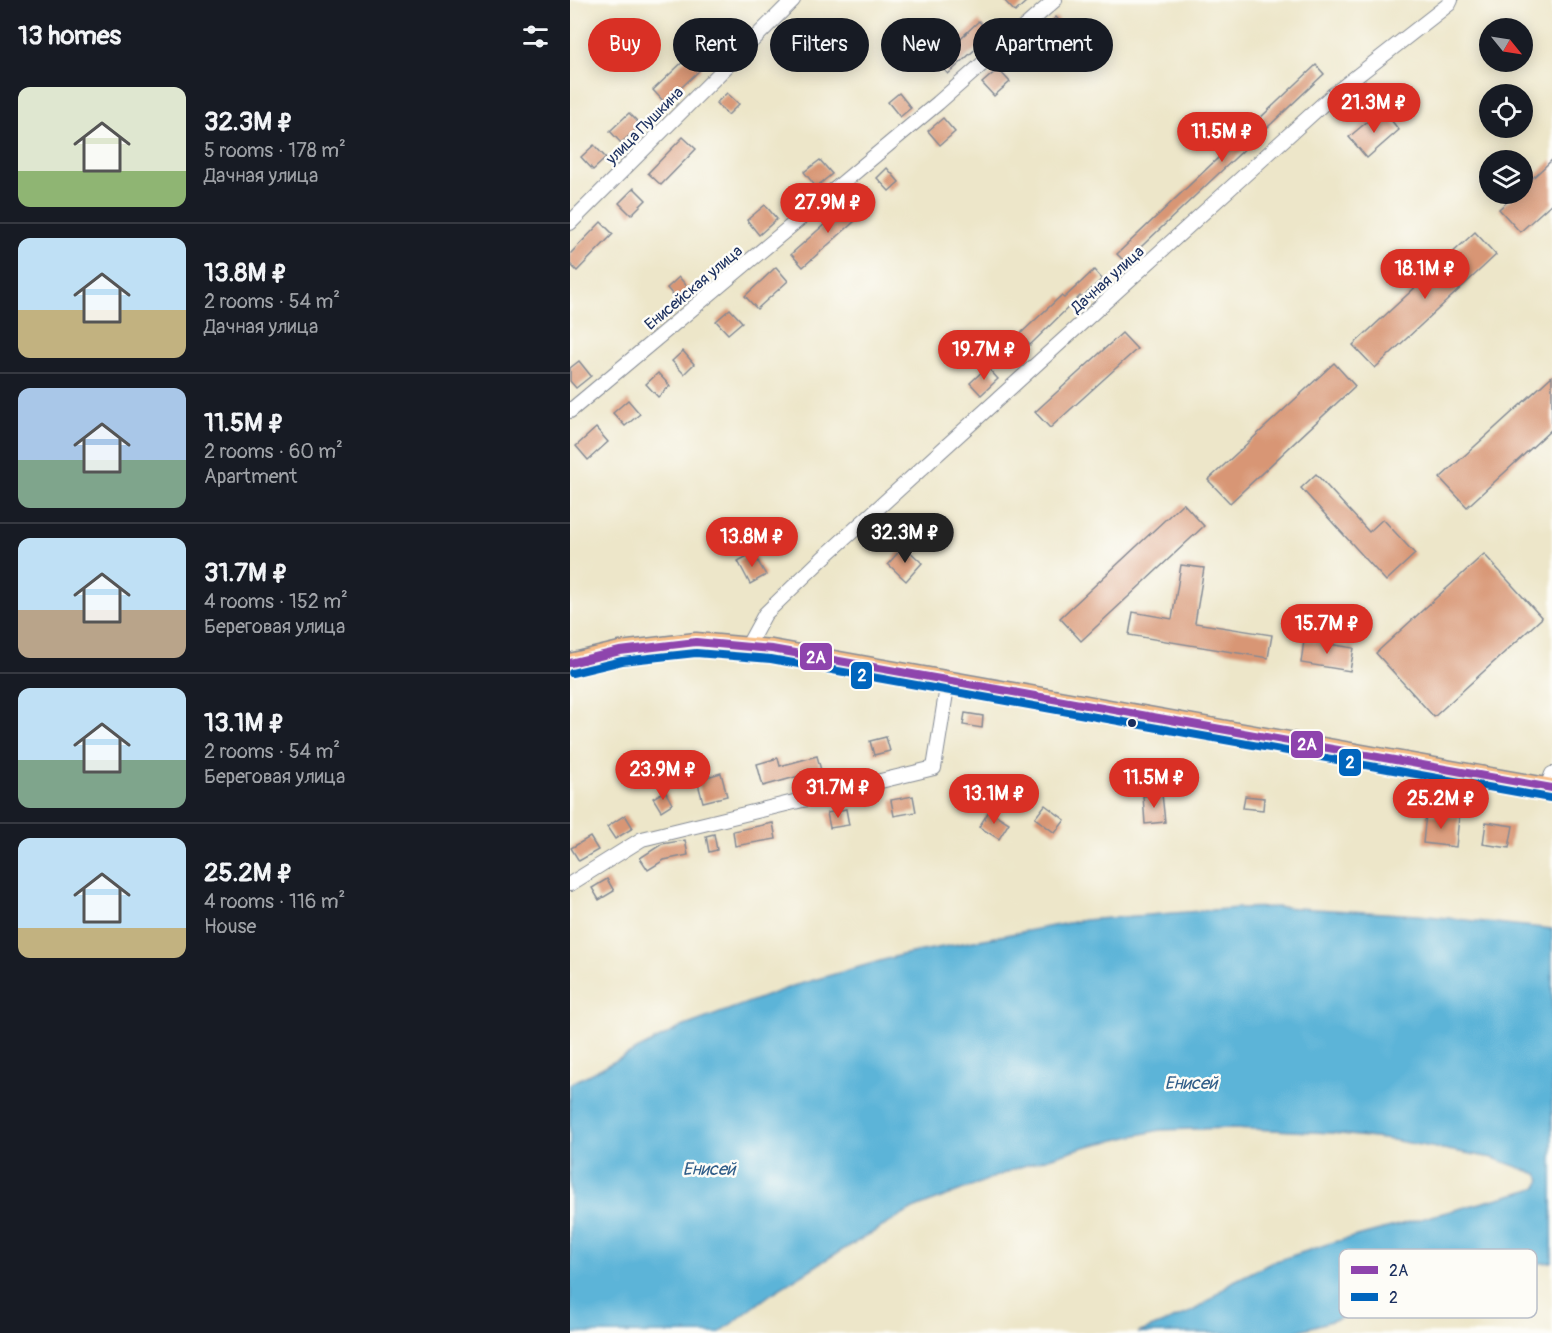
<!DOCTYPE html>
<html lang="en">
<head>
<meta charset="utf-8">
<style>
	:root { --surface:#171b24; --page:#20242c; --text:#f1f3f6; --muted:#9ea1a6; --line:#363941; --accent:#d93025 }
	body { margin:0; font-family:Pangolin,sans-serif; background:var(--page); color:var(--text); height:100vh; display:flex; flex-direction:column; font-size:22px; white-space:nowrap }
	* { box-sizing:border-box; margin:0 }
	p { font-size:20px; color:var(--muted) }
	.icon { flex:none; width:33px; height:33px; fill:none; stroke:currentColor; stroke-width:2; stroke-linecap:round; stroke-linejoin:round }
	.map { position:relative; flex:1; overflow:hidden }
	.sheet { display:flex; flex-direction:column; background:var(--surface); width:570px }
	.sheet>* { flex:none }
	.top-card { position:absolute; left:18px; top:18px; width:570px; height:54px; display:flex; gap:12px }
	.needle { width:39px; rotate:120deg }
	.tools { position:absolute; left:909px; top:18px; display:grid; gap:12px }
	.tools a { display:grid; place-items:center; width:54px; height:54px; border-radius:50%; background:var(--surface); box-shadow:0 3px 15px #0003; font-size:30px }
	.price { position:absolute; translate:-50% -51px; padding:0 14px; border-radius:21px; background:var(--accent); color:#fff; font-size:20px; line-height:39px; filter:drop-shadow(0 2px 3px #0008) }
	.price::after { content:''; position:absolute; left:50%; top:36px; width:18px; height:14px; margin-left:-9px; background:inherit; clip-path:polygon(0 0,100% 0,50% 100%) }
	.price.current { background:#222; color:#fff }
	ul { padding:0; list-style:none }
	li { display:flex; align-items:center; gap:18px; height:150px; padding:0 18px }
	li+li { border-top:2px solid var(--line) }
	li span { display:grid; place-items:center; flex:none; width:168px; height:120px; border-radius:12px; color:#555 }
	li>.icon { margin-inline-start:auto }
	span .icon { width:72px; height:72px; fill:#fffc; stroke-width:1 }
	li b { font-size:26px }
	h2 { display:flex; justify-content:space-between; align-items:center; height:72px; padding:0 18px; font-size:26px }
	.tag { padding:0 21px; border-radius:27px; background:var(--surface); box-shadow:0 3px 15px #0003; font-size:21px; line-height:54px }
	.tag.current { background:var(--accent); color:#fff }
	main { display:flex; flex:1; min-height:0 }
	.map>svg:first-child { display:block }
	.water { fill:#5bb4d8; stroke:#3b729b; stroke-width:1.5 }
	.building { fill:#d89674 }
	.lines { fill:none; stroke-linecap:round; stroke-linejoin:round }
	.minor-casing { stroke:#848a94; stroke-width:16 }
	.major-casing { stroke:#848a94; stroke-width:21 }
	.minor { stroke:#fff; stroke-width:14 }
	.major { stroke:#f7bd88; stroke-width:18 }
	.bus-1-casing { stroke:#fdfcf7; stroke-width:12 }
	.bus-2-casing { stroke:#fdfcf7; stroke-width:12 }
	.bus-1 { stroke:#8e44ad; stroke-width:8 }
	.bus-2 { stroke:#0065bd; stroke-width:8 }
	.bus-dot { fill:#1b2f5e; stroke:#fdfcf7; stroke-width:2 }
	.labels { text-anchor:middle; stroke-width:5; stroke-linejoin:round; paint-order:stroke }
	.street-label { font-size:16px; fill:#1b2f5e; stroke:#fdfcf7 }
	.water-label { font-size:18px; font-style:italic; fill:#315e89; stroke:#fdfcf7 }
	.key { fill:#fdfcf7; stroke:#b9bec9; stroke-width:1.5 }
	.key-label { font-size:16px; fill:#1b2f5e }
	.line-badge { stroke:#fdfcf7; stroke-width:2 }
	.badge-label { font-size:16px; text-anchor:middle; font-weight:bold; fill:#fff }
</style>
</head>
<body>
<main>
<section class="sheet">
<h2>13 homes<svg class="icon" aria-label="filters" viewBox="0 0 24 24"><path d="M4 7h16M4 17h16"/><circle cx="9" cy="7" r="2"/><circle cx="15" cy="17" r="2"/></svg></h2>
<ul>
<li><span style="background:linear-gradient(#dfe7d0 70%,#8fb573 0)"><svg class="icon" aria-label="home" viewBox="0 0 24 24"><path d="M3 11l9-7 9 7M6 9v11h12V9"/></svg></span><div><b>32.3M ₽</b><p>5 rooms · 178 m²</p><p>Дачная улица</p></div></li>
<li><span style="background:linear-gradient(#bfe0f5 60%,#c2b280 0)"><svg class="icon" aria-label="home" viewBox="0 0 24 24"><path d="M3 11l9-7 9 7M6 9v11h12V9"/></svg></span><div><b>13.8M ₽</b><p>2 rooms · 54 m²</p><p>Дачная улица</p></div></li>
<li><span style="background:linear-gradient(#a9c7e8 60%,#7fa58c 0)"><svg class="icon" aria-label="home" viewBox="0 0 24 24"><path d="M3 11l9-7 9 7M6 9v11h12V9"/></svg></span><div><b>11.5M ₽</b><p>2 rooms · 60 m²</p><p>Apartment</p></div></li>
<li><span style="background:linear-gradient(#bfe0f5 60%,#b9a48a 0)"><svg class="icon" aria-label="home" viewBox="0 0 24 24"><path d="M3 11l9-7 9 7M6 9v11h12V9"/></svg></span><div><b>31.7M ₽</b><p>4 rooms · 152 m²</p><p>Береговая улица</p></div></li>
<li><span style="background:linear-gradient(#bfe0f5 60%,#7fa58c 0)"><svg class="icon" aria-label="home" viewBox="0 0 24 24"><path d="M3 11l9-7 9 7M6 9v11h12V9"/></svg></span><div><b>13.1M ₽</b><p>2 rooms · 54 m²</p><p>Береговая улица</p></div></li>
<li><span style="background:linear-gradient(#bfe0f5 75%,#c2b280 0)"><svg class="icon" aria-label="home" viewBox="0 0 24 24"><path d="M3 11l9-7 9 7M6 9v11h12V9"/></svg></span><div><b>25.2M ₽</b><p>4 rooms · 116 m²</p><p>House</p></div></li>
</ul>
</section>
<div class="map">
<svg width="982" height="1333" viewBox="0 0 982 1333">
	<rect width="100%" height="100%" fill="#fdfcf7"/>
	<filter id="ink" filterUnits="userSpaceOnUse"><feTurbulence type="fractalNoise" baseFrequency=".0167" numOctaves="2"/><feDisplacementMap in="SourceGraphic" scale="12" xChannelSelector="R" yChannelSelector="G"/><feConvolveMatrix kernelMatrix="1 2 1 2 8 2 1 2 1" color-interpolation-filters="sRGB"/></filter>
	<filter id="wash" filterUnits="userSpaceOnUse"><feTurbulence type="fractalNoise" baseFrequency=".008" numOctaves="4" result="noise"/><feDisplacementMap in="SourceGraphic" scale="24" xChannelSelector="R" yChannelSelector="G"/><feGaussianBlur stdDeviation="1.35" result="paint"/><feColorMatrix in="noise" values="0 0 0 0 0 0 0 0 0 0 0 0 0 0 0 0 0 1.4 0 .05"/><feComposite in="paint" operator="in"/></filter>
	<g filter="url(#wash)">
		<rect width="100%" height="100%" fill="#ede6c9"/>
		<polygon class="water" points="710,907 848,915 982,929 982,1262 913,1269 806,1304 771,1318 721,1333 568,1333 621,1312 633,1305 660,1283 703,1262 761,1243 959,1190 967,1187 971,1180 967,1174 923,1158 822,1140 762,1133 661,1128 590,1130 514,1147 450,1167 343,1209 257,1259 201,1294 149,1333 0,1333 0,1084 112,1027 223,986 331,955 514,920 669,908"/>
		<g id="blocks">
			<g class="building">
				<polygon points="434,0 458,0 445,12"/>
				<polygon points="486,17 498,31 485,42 473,29"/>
				<polygon points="409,21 421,35 378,74 366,61"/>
				<polygon points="152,25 164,38 149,51 137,38"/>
				<polygon points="456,44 467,58 454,69 442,56"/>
				<polygon points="120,55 132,68 95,103 83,90"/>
				<polygon points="746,65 754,74 555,262 547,254"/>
				<polygon points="428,69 440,82 424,96 412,83"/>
				<polygon points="157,93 169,104 158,115 146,103"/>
				<polygon points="329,93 341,108 330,117 318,102"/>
				<polygon points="812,109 829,130 797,158 779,137"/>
				<polygon points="59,113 71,125 51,143 40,131"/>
				<polygon points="373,118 385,132 370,145 358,131"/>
				<polygon points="113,137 126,149 91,185 78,173"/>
				<polygon points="24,145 36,158 23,170 11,157"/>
				<polygon points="250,160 262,174 246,187 234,172"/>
				<polygon points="982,160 982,203 950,232 929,209 946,194 952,194 952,188"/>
				<polygon points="317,168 329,182 319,191 307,178"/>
				<polygon points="64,188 76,200 61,215 49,203"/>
				<polygon points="282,200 294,213 233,267 221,254"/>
				<polygon points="195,205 207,219 189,235 177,220"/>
				<polygon points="31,222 43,234 7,271 0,264 0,254"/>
				<polygon points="905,232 926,255 805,368 783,345"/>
				<polygon points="206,267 218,281 187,309 175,296"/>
				<polygon points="524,270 532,279 512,298 510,296 460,345 450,334 491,296 494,298"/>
				<polygon points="109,277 121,291 109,302 97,288"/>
				<polygon points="160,309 172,322 158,334 146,321"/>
				<polygon points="552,333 567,349 480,428 465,412"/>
				<polygon points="113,351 124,364 114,374 102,361"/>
				<polygon points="9,361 21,376 6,388 0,381 0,368"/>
				<polygon points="764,363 785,386 660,503 638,480"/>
				<polygon points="417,367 428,379 411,395 400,383"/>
				<polygon points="88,373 100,386 88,397 76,384"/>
				<polygon points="982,376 982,429 897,507 870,478"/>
				<polygon points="58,400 70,414 55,426 43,413"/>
				<polygon points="26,428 38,442 18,460 6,446"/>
				<polygon points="746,474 799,532 813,519 845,554 816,581 731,488"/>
				<polygon points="613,503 634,526 511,641 490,618"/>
				<polygon points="334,546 352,563 336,581 318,564"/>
				<polygon points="183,553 196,575 180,584 168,561"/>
				<polygon points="914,554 972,618 864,717 806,653"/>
				<polygon points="611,565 634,568 625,623 702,635 698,658 559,635 563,612 602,619"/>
				<polygon points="734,640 784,648 780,671 731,663"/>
				<polygon points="395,713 413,716 412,728 393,725"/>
				<polygon points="316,737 320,751 304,755 300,741"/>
				<polygon points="247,756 251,770 193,786 187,764 208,758 210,766"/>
				<polygon points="151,773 157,796 133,802 127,780"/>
				<polygon points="95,791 102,804 91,811 83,798"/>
				<polygon points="592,794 595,822 575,824 573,796"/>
				<polygon points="343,796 346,812 324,816 321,800"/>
				<polygon points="675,796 694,798 693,810 673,808"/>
				<polygon points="475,805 495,820 485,833 465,818"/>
				<polygon points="276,809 279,825 260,828 257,813"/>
				<polygon points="419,811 439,823 429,839 409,827"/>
				<polygon points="856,814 889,817 886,847 853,843"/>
				<polygon points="55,815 63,828 45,839 37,827"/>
				<polygon points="916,822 943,826 939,848 913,844"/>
				<polygon points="203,823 206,839 165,846 163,831"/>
				<polygon points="144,834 147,850 139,852 136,836"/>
				<polygon points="20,837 28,850 9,861 1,848"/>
				<polygon points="115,840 118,855 94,860 78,870 70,858 92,844"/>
				<polygon points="37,879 44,891 29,900 22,888"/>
			</g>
		</g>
	</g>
	<g filter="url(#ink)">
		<use href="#blocks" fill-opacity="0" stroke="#848a94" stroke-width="1.5"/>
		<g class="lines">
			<g class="minor-casing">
				<g id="minor">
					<polyline points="0,223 223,0"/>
					<polyline points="0,411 368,103 485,0"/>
					<polyline points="177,647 195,614 252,559 764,94 879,4 881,0"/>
					<polyline points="977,787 982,774"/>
					<polyline points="0,884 72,839 364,768 378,681"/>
				</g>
			</g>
			<g class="major-casing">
				<polyline id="major" points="0,663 50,651 126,642 202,649 982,788"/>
			</g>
			<use href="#minor" class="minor"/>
			<use href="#major" class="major"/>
			<g class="bus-1-casing">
				<polyline id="bus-1" points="0,663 50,651 126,642 202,649 982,788"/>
			</g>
			<g class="bus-2-casing">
				<polyline id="bus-2" points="2,673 52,661 126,653 201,659 980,798"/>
			</g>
			<use href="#bus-1" class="bus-1"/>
			<use href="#bus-2" class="bus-2"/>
		</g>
	</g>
	<circle class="bus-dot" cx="562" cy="723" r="5"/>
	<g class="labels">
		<g class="street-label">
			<text transform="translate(74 125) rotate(-45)" y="6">улица Пушкина</text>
			<text transform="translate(537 279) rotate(-42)" y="6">Дачная улица</text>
			<text transform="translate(123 287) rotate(-40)" y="6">Енисейская улица</text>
		</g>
		<g class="water-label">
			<text x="621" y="1089">Енисей</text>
			<text x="139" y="1175">Енисей</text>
		</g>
	</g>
	<rect x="769" y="1249" width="198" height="69" rx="9" class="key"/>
	<rect x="781" y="1266" width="27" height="8" fill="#8e44ad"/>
	<rect x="781" y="1293" width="27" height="8" fill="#0065bd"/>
	<g class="key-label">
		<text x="819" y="1276">2А</text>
		<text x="819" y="1303">2</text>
	</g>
	<g class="line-badge">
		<rect x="229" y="642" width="34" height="29" rx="6" fill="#8e44ad"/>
		<rect x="280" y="661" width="23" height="29" rx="6" fill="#0065bd"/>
		<rect x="720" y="730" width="34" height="29" rx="6" fill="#8e44ad"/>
		<rect x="768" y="748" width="24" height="29" rx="6" fill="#0065bd"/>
	</g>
	<g class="badge-label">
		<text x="246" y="663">2А</text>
		<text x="292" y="681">2</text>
		<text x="737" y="750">2А</text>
		<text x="780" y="768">2</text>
	</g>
</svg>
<div class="tools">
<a><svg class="needle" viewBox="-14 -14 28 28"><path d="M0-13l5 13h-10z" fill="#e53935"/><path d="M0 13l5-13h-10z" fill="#9ea1a6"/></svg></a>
<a><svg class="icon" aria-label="locate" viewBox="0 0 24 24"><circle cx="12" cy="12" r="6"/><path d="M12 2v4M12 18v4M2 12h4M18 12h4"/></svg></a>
<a><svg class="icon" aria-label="layers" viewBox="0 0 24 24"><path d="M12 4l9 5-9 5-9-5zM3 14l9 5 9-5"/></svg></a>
</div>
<b class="price" style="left:804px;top:134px">21.3M ₽</b>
<b class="price" style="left:652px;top:163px">11.5M ₽</b>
<b class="price" style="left:258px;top:234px">27.9M ₽</b>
<b class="price" style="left:855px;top:300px">18.1M ₽</b>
<b class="price" style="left:414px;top:381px">19.7M ₽</b>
<b class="price current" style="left:335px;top:564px">32.3M ₽</b>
<b class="price" style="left:182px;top:568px">13.8M ₽</b>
<b class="price" style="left:757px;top:655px">15.7M ₽</b>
<b class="price" style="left:93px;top:801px">23.9M ₽</b>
<b class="price" style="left:584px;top:809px">11.5M ₽</b>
<b class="price" style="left:268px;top:819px">31.7M ₽</b>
<b class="price" style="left:424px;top:825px">13.1M ₽</b>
<b class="price" style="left:871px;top:830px">25.2M ₽</b>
<div class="top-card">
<a class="tag current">Buy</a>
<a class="tag">Rent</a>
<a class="tag">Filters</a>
<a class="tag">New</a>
<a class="tag">Apartment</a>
</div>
</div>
</main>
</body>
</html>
